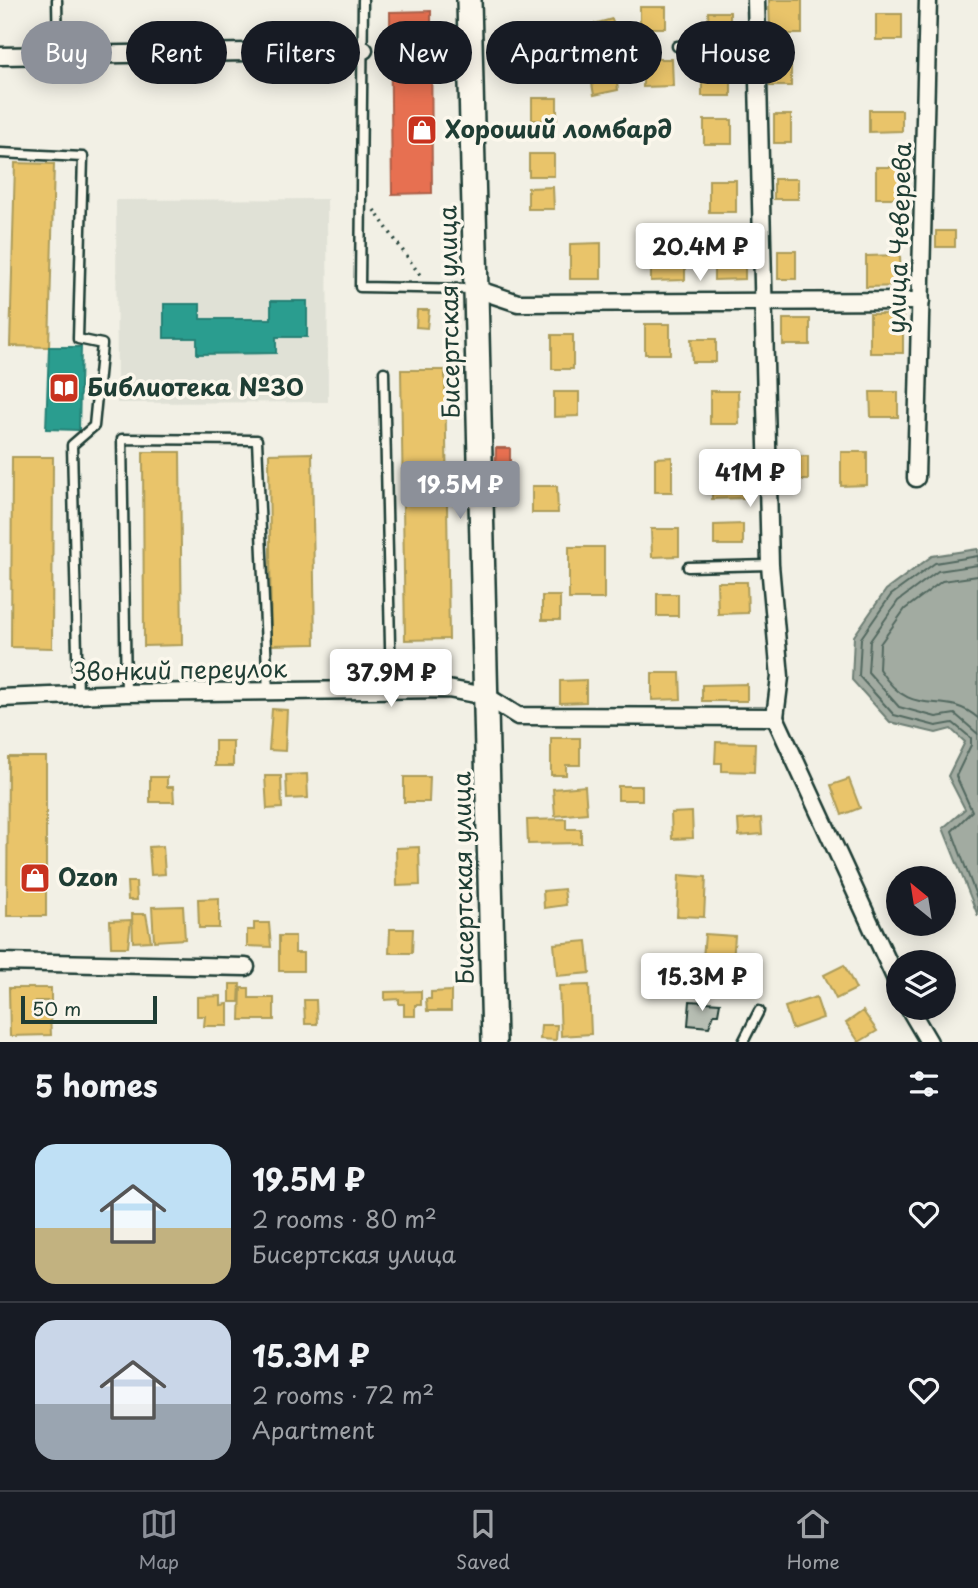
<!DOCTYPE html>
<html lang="en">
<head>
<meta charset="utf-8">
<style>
	:root { --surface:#171b24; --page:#242831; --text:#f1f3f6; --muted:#9ea1a6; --line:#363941; --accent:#8c9099 }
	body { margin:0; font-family:"Playpen Sans",sans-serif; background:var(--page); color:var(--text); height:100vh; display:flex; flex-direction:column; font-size:26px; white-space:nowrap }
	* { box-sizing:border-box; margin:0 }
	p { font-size:23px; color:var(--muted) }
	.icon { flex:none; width:38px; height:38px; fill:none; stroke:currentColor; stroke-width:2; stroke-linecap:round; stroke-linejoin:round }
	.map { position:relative; height:1042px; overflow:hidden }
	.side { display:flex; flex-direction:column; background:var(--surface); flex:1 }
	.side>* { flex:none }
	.guide { position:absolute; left:21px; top:21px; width:936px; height:63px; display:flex; gap:14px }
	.needle { width:46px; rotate:330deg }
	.buttons { position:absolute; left:886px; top:866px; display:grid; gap:14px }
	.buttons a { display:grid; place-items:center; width:70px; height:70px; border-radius:50%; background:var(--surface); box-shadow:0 4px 18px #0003; font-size:35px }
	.scale { position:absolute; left:21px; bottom:18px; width:136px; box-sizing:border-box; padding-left:7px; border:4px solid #1f3d34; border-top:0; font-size:19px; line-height:24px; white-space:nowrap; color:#1f3d34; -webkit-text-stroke:5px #fbf7ec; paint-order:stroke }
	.price { position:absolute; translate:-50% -60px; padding:0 16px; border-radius:7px; background:#fff; color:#222; font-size:23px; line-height:46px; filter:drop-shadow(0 2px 4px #0008) }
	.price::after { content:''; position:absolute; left:50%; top:42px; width:21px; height:16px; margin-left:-10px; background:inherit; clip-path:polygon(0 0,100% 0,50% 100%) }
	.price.on { background:var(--accent); color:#fff }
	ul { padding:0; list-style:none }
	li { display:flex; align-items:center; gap:21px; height:175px; padding:0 35px }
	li+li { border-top:2px solid var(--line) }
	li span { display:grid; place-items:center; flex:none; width:196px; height:140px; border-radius:21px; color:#555 }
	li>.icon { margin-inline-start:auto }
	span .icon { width:84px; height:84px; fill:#fffc; stroke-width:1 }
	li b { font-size:30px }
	h2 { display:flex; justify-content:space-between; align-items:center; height:84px; padding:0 35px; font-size:30px }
	.pill { padding:0 24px; border-radius:32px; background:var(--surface); box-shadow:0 4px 18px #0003; font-size:24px; line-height:63px }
	.pill.on { background:var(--accent); color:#fff }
	.tabs { display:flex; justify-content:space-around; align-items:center; height:98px; border-top:2px solid var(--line); background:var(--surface); font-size:19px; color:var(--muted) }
	.tabs a { display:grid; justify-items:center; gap:4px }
	.tabs .on { color:var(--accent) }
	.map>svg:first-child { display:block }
	.built { fill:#e0e1d6 }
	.water { fill:#a2aba1; stroke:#6e7f75; stroke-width:2 }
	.homes { fill:#e9c46a; stroke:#ac9c5a; stroke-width:2 }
	.shops { fill:#e76f51; stroke:#ab6048; stroke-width:2 }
	.schools { fill:#2a9d8f; stroke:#278074; stroke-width:2 }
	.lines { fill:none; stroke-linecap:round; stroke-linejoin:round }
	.shore { stroke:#536960; stroke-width:2 }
	.building { fill:#b7beb3; stroke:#1f3d34; stroke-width:2 }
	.lane-casing { stroke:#1f3d34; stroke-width:13 }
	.street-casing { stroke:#1f3d34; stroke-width:21 }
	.secondary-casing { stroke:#1f3d34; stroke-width:28 }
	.path { stroke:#1f3d34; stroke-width:3.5; stroke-dasharray:2 5; stroke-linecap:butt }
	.lane { stroke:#fbf7ec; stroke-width:8 }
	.street { stroke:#fbf7ec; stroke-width:16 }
	.secondary { stroke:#fbf7ec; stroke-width:23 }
	.labels { text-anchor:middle; stroke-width:7; stroke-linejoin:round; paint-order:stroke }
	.poi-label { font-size:24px; font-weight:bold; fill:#1f3d34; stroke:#fbf7ec; text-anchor:start }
	.street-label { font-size:24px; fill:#1f3d34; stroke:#fbf7ec }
</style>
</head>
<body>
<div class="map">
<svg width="978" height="1042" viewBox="0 0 978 1042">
	<rect width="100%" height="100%" fill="#f2f0e5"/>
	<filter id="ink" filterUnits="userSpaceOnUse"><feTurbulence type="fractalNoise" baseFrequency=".0143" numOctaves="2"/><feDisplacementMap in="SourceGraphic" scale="14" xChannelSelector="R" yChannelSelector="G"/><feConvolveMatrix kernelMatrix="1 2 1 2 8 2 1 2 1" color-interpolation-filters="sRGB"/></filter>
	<g filter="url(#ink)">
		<polygon class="built" points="327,199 328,402 117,403 116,200"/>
		<polygon class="water" points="978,549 978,916 943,828 965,809 948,776 965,742 951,729 936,733 890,722 852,680 854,636 886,590 932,556"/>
		<g class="homes">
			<polygon points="769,0 802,0 802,34 770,34"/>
			<rect x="640" y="7" width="26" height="21"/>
			<polygon points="708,12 730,12 730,29 709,29"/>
			<rect x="876" y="14" width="26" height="26"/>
			<polygon points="612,19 620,46 559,64 551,36"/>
			<polygon points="546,32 546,54 530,55 530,33"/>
			<polygon points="769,49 791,49 791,86 770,86"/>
			<polygon points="643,59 672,59 673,86 643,87"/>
			<polygon points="615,68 618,90 594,95 590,72"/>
			<rect x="702" y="68" width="29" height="28"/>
			<rect x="532" y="98" width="25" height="22"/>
			<polygon points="869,110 902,110 902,131 869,132"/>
			<rect x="774" y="115" width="17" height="28"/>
			<rect x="704" y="120" width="28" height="24"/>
			<rect x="529" y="154" width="25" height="22"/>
			<polygon points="15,163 54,164 49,347 10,346"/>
			<rect x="876" y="167" width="27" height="31"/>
			<rect x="774" y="179" width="24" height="20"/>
			<rect x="709" y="180" width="27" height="32"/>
			<polygon points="553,187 554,209 528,209 528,188"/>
			<rect x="936" y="231" width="19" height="16"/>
			<polygon points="601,243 601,279 570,279 570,244"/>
			<rect x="778" y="251" width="18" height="28"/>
			<polygon points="714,254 745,254 745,279 714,280"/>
			<polygon points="685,255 685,280 651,281 651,256"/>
			<polygon points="900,255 901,286 866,287 866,256"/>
			<polygon points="417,310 429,310 427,328 416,327"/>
			<rect x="870" y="314" width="33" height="39"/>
			<rect x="783" y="319" width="27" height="26"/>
			<rect x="645" y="324" width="25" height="30"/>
			<rect x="552" y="335" width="21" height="34"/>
			<polygon points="691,339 716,339 716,362 692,362"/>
			<polygon points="401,370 445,370 449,639 405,640"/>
			<polygon points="710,391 738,391 739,424 710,424"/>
			<polygon points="554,392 579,392 579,416 554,417"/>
			<polygon points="870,392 898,392 898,417 871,417"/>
			<polygon points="143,452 180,452 182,645 144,646"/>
			<polygon points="841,452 867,452 867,485 841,486"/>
			<polygon points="312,453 315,644 271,645 269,454"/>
			<polygon points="808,456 808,480 785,480 785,457"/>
			<polygon points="12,457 53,457 52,648 11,647"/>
			<polygon points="672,457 672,492 655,492 655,458"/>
			<polygon points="712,462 744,462 744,498 712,499"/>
			<polygon points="532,486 557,486 558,513 532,513"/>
			<polygon points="743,524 743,545 714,545 714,525"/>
			<polygon points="651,529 679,529 679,556 652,557"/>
			<rect x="569" y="547" width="35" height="52"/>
			<polygon points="717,582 747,582 748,613 718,614"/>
			<rect x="657" y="594" width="21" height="22"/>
			<rect x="542" y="596" width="18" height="24"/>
			<polygon points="652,673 680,673 681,699 652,700"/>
			<polygon points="586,680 586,702 560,703 560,681"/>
			<polygon points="747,684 747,701 702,701 702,685"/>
			<polygon points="272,709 287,710 285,751 269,750"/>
			<polygon points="551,738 580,738 580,765 566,765 566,775 551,775"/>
			<rect x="215" y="741" width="18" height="25"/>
			<polygon points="716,742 755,743 754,772 722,771 722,763 715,763"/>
			<polygon points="8,757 46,757 46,916 7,916"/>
			<polygon points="307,774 308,798 287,799 286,775"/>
			<polygon points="265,776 281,776 282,808 267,809"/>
			<polygon points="150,777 167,777 167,787 173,787 174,802 150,802"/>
			<polygon points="404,777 430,777 429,802 404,802"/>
			<polygon points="849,779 860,808 842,815 831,785"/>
			<polygon points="585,786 587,813 555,816 553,789"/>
			<rect x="618" y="786" width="24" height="14"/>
			<polygon points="692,812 693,838 672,839 671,813"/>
			<polygon points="761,818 762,834 739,836 738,820"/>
			<polygon points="566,819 566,829 581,829 581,843 528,844 527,820"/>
			<polygon points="163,846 165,874 151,875 149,847"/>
			<polygon points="419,847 420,885 397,886 396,848"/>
			<polygon points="679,875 706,877 704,917 677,916"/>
			<polygon points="127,882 136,882 137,900 128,900"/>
			<polygon points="564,889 566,905 544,908 543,891"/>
			<polygon points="219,898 219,928 199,928 198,899"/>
			<polygon points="183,906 185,939 154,941 152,907"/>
			<polygon points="132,914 146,914 151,941 133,942"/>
			<polygon points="131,920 128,947 111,947 110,921"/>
			<polygon points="254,923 269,923 271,947 247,946 247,930 254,930"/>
			<polygon points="390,929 413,929 412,953 389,953"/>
			<polygon points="705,934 735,936 732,973 702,970"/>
			<polygon points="279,936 295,936 295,953 303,953 303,971 279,971"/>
			<polygon points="587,941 590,973 557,976 554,944"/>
			<polygon points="915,956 918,962 901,962"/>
			<polygon points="844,965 856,989 836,999 824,975"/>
			<polygon points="230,984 240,984 239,1002 230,1002"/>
			<polygon points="589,985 591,1034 561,1036 559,986"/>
			<polygon points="9,988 51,988 51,1001 35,1001 35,1014 50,1014 51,1035 10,1036"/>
			<polygon points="241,988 249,988 249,998 274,998 274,1020 240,1020"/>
			<polygon points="421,991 421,1005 415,1005 415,1016 404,1016 404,1004 399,1004 399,999 385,1000 385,992"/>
			<polygon points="451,991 451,1011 427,1011 426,999 431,999 431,992"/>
			<polygon points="221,996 221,1005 228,1004 228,1026 204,1026 205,1016 197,1016 197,997"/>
			<polygon points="816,997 823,1018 792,1029 785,1007"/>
			<polygon points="304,1000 316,1000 317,1024 305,1024"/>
			<polygon points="863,1011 877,1031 859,1042 846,1023"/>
			<polygon points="541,1025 557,1025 556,1040 540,1039"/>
		</g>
		<g class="shops">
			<polygon points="431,11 432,193 392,194 390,12"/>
			<polygon points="496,448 510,448 510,479 495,479"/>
		</g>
		<g class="schools">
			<polygon points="271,301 307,301 307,337 276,337 276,353 197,354 197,338 164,338 164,304 200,304 200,319 271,319"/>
			<polygon points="49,347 81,347 79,430 46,429"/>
		</g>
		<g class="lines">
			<g class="shore">
				<polyline points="978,556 935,563 891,595 861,638 859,676 894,715 936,726 953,723 971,738 971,745 956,776 972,811 952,831 978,901"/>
				<polyline points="978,565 938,571 898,601 870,641 868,672 899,707 936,717 955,714 978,734"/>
				<path d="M978 576 942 581 905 609 880 644 879 669C914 724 942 687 978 718"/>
			</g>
		</g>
		<polygon class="building" points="690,1001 720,1003 718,1014 714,1014 709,1027 688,1025"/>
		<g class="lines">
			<g class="lane-casing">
				<g id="lane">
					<polyline points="57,0 58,55"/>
					<polyline points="363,0 360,287 473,289"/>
					<polyline points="677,46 756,41"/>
					<polyline points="0,153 83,157 78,339 102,344 94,426 72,445 78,695"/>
					<polyline points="384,372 391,690"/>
					<polyline points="688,567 770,565"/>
					<polyline points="126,693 122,439 257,440 268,693"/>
					<polyline points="743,1042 759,1011"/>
				</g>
			</g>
			<g class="street-casing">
				<g id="street">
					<polyline points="756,0 770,565 780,677 775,717 898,984"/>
					<polyline points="0,56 364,50"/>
					<polyline points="476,289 518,303 921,301"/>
					<polyline points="916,478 928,0"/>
					<polyline points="0,698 126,693 448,689 486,696 518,716 775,717"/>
					<polyline points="0,962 246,967"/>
					<polyline points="909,1008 929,1042"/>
				</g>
			</g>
			<g class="secondary-casing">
				<polyline id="secondary" points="469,0 494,1042"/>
			</g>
			<polyline class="path" points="374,210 420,275"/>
			<use href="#lane" class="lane"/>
			<use href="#street" class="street"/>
			<use href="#secondary" class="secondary"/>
		</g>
	</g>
	<defs>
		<g id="shop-square" transform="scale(1.575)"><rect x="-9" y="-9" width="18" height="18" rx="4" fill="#c8321e" stroke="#fbf7ec"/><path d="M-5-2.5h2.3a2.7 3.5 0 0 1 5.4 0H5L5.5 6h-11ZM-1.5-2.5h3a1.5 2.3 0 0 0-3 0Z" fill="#fff"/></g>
		<g id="library-square" transform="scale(1.575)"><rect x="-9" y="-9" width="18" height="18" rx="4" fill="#c8321e" stroke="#fbf7ec"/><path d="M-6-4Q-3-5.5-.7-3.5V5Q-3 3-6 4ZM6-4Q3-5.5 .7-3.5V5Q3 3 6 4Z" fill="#fff"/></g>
	</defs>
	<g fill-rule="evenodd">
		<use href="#shop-square" x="422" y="130"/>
		<use href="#library-square" x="64" y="388"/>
		<use href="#shop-square" x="35" y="878"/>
	</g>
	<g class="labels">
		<g class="poi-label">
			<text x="445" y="138">Хороший ломбард</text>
			<text x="87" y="396">Библиотека №30</text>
			<text x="58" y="886">Ozon</text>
		</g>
		<g class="street-label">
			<text transform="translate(900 238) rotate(-88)" y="8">улица Чеверева</text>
			<text transform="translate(450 312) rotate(-91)" y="8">Бисертская улица</text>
			<text transform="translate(180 671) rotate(-1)" y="8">Звонкий переулок</text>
			<text transform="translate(464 878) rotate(-91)" y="8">Бисертская улица</text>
		</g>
	</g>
</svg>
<div class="buttons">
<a><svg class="needle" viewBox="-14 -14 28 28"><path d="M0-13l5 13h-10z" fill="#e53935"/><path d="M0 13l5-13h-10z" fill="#9ea1a6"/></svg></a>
<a><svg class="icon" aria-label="layers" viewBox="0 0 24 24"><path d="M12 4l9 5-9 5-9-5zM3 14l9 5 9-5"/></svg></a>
</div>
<div class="scale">50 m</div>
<b class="price" style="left:700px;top:283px">20.4M ₽</b>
<b class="price" style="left:750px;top:509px">41M ₽</b>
<b class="price on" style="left:460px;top:521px">19.5M ₽</b>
<b class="price" style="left:391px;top:709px">37.9M ₽</b>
<b class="price" style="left:702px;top:1013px">15.3M ₽</b>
<div class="guide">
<a class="pill on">Buy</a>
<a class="pill">Rent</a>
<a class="pill">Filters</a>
<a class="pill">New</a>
<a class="pill">Apartment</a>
<a class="pill">House</a>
</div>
</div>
<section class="side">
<h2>5 homes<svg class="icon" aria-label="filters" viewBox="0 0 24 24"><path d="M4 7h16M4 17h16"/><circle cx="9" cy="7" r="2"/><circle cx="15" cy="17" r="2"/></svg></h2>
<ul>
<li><span style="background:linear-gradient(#bfe0f5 60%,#c2b280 0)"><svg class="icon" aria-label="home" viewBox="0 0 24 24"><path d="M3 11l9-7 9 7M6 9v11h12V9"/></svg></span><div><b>19.5M ₽</b><p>2 rooms · 80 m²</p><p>Бисертская улица</p></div><svg class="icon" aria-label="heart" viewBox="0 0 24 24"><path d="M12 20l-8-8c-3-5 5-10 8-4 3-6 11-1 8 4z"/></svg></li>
<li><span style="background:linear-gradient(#c9d6e8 60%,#9aa5b1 0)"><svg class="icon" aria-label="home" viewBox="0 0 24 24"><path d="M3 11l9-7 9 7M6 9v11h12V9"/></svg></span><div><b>15.3M ₽</b><p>2 rooms · 72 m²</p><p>Apartment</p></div><svg class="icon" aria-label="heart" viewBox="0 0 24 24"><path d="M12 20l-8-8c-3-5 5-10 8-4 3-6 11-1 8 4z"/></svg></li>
</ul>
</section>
<nav class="tabs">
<a class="on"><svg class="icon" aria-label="map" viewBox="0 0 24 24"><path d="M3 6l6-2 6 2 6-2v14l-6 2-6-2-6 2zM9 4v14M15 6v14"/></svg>Map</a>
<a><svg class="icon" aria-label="saved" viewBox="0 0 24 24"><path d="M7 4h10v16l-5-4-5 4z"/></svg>Saved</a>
<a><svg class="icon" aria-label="home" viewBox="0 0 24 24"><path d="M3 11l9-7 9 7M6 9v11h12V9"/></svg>Home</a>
</nav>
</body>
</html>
